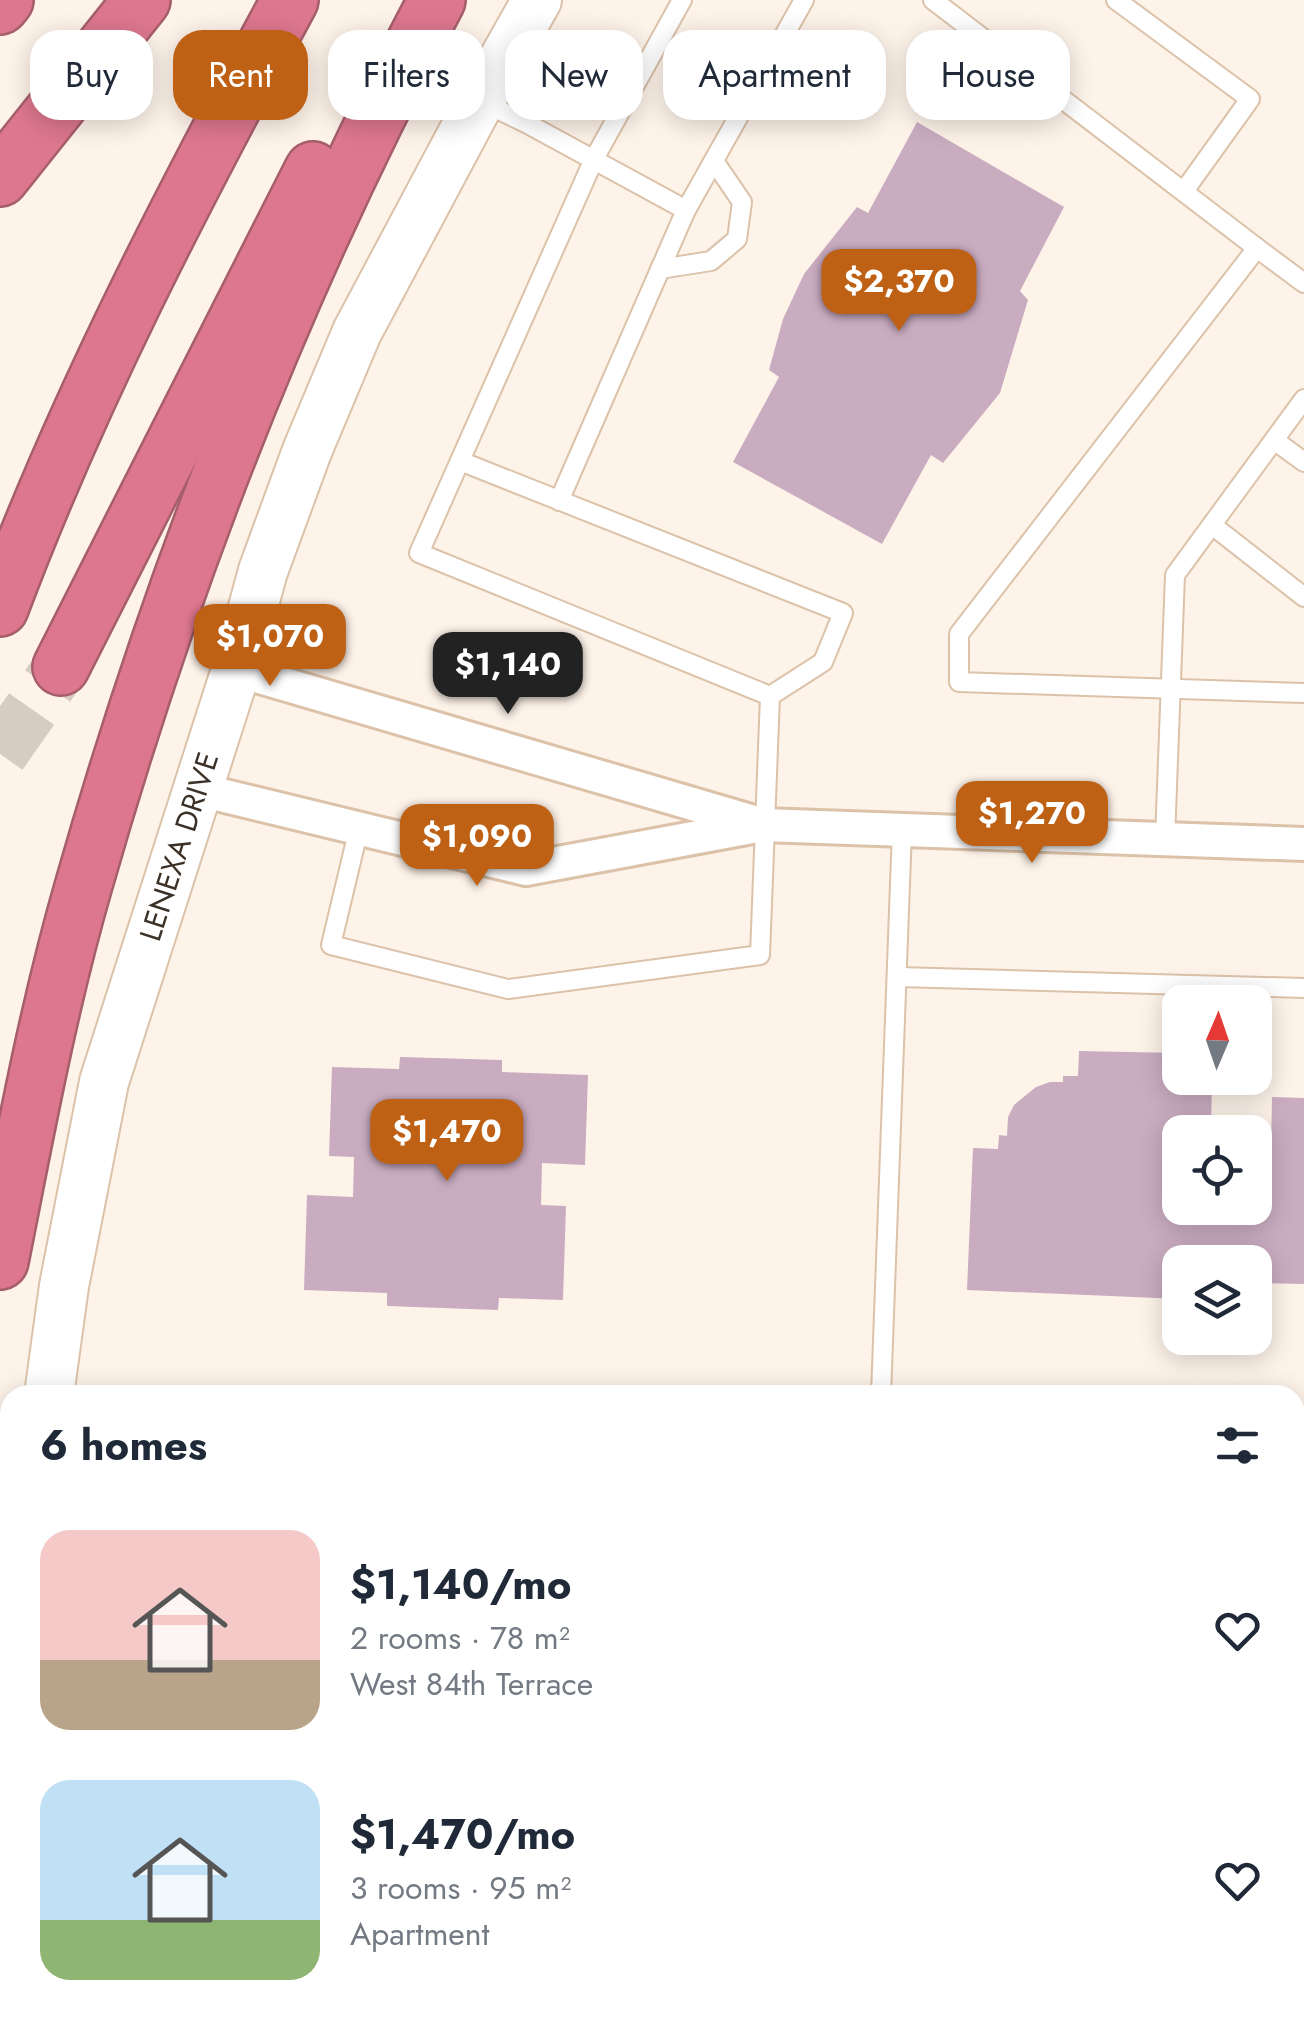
<!DOCTYPE html>
<html lang="en">
<head>
<meta charset="utf-8">
<style>
	:root { --surface:#fff; --page:#f2f2f3; --text:#1f2937; --muted:#747a83; --accent:#bf6114 }
	body { margin:0; font-family:Jost,sans-serif; background:var(--page); color:var(--text); height:100vh; display:flex; flex-direction:column; font-size:38px; white-space:nowrap }
	* { box-sizing:border-box; margin:0 }
	p { font-size:32px; color:var(--muted) }
	.icon { flex:none; width:55px; height:55px; fill:none; stroke:currentColor; stroke-width:2; stroke-linecap:round; stroke-linejoin:round }
	.map { position:relative; flex:1; overflow:hidden }
	.drawer { position:absolute; left:0px; top:1385px; width:1305px; height:640px; display:flex; flex-direction:column; background:var(--surface); border-radius:30px 30px 0 0; box-shadow:0 5px 25px #0003 }
	.drawer>* { flex:none }
	.guide { position:absolute; left:30px; top:30px; width:1245px; height:90px; display:flex; gap:20px }
	.needle { width:65px; rotate:2deg }
	.tools { position:absolute; left:1162px; top:985px; display:grid; gap:20px }
	.tools a { display:grid; place-items:center; width:110px; height:110px; border-radius:20px; background:var(--surface); box-shadow:0 5px 25px #0003; font-size:50px }
	.price { position:absolute; translate:-50% -85px; padding:0 22px; border-radius:20px; background:var(--accent); color:#fff; font-size:32px; line-height:65px; filter:drop-shadow(0 2px 5px #0008) }
	.price::after { content:''; position:absolute; left:50%; top:60px; width:30px; height:22px; margin-left:-15px; background:inherit; clip-path:polygon(0 0,100% 0,50% 100%) }
	.price.active { background:#222; color:#fff }
	ul { padding:0; list-style:none }
	li { display:flex; align-items:center; gap:30px; height:250px; padding:0 40px }
	li span { display:grid; place-items:center; flex:none; width:280px; height:200px; border-radius:30px; color:#555 }
	li>.icon { margin-inline-start:auto }
	span .icon { width:120px; height:120px; fill:#fffc; stroke-width:1 }
	li b { font-size:42px }
	h2 { display:flex; justify-content:space-between; align-items:center; height:120px; padding:0 40px; font-size:42px }
	.pill { padding:0 35px; border-radius:30px; background:var(--surface); box-shadow:0 5px 25px #0003; font-size:35px; line-height:90px }
	.pill.active { background:var(--accent); color:#fff }
	.map>svg:first-child { display:block }
	.building { fill:#caacc1 }
	.lines { fill:none; stroke-linecap:round; stroke-linejoin:round }
	.highway-tunnel { stroke:#d7ccc2; stroke-width:55; stroke-dasharray:55 28; stroke-linecap:butt }
	.lane-casing { stroke:#dcc2a9; stroke-width:22 }
	.street-casing { stroke:#dcc2a9; stroke-width:38 }
	.secondary-casing { stroke:#dcc2a9; stroke-width:52 }
	.highway-casing { stroke:#a55e6a; stroke-width:60 }
	.lane { stroke:#fff; stroke-width:18 }
	.street { stroke:#fff; stroke-width:32 }
	.secondary { stroke:#fff; stroke-width:48 }
	.highway { stroke:#dd778e; stroke-width:55 }
	.labels { text-anchor:middle; stroke-width:8; stroke-linejoin:round; paint-order:stroke }
	.street-label { font-size:30px; fill:#3c3127; stroke:#fff }
</style>
</head>
<body>
<div class="map">
<svg width="1304" height="2025" viewBox="0 0 1304 2025">
	<rect width="100%" height="100%" fill="#fef3e9"/>
	<g class="building">
		<polygon points="917,122 1064,207 1020,291 1028,300 1000,393 943,463 931,455 882,544 733,462 779,377 769,370 783,319 804,274 857,207 868,213"/>
		<polygon points="1079,1051 1180,1053 1180,1078 1212,1078 1211,1132 1180,1132 1180,1208 1255,1208 1255,1153 1271,1153 1272,1097 1304,1098 1304,1284 1255,1283 1255,1262 1180,1262 1180,1299 967,1290 973,1148 998,1149 999,1135 1007,1136 1008,1117 1014,1105 1036,1087 1050,1082 1063,1082 1063,1076 1078,1076"/>
		<polygon points="400,1057 502,1060 502,1072 588,1075 585,1165 542,1163 541,1205 566,1206 563,1300 499,1298 498,1310 387,1306 387,1293 304,1290 307,1195 353,1197 354,1157 329,1156 332,1067 399,1069"/>
		<rect x="1295" y="1509" width="9" height="195"/>
		<polygon points="1295,1795 1304,1796 1304,1911 1295,1910"/>
	</g>
	<g class="lines">
		<polyline class="highway-tunnel" points="0,754 61,667"/>
		<g class="lane-casing">
			<g id="lane">
				<polyline points="682,0 594,159 419,553 770,696"/>
				<polyline points="933,0 1257,248"/>
				<polyline points="1116,0 1250,99 1184,191"/>
				<polyline points="480,101 528,124 686,210"/>
				<polyline points="660,269 711,261 737,239 742,202 714,161"/>
				<polyline points="1304,283 1257,248 959,634 959,682 1304,693"/>
				<polyline points="1274,440 1304,462"/>
				<polyline points="460,461 843,613 823,662 770,696"/>
				<polyline points="559,501 686,210 804,0"/>
				<polyline points="1212,525 1304,597"/>
				<polyline points="359,828 331,945 508,989 760,955 770,696"/>
				<polyline points="1165,839 1175,575 1304,399"/>
				<polyline points="898,977 1304,988"/>
				<polyline points="881,1395 902,830"/>
				<polyline points="1295,1422 1304,1422"/>
				<polyline points="1295,1752 1304,1752"/>
				<polyline points="1295,2006 1302,2014 1302,2025"/>
				<polyline points="692,2015 692,2025"/>
				<polyline points="720,2015 799,2018 799,2015"/>
				<polyline points="493,2025 493,2015"/>
				<polyline points="931,2025 931,2015"/>
				<polyline points="1036,2025 1036,2015"/>
			</g>
		</g>
		<g class="street-casing">
			<g id="street">
				<polyline points="236,670 754,822"/>
				<polyline points="196,789 526,869 763,825 1304,844"/>
			</g>
		</g>
		<g class="secondary-casing">
			<g id="secondary">
				<path id="s1" d="M49 1395 64 1286 104 1082 236 670 263 571 307 451 357 332 480 101 537 0"/>
				<polyline points="7,2025 4,1922 10,1727"/>
			</g>
		</g>
		<g class="highway-casing">
			<g id="highway">
				<polyline points="0,6 5,0"/>
				<polyline points="0,178 142,0"/>
				<path d="M0 608C79 397 183 198 290 0"/>
				<polyline points="61,667 313,170"/>
				<path d="M0 1261C25 1135 48 1008 84 884 171 579 287 280 437 0"/>
			</g>
		</g>
		<use href="#lane" class="lane"/>
		<use href="#street" class="street"/>
		<use href="#secondary" class="secondary"/>
		<use href="#highway" class="highway"/>
	</g>
	<g class="labels">
		<g class="street-label">
			<text dy="10" stroke="none"><textPath href="#s1" startOffset="565">LENEXA DRIVE</textPath></text>
		</g>
	</g>
</svg>
<div class="tools">
<a><svg class="needle" viewBox="-14 -14 28 28"><path d="M0-13l5 13h-10z" fill="#e53935"/><path d="M0 13l5-13h-10z" fill="#747a83"/></svg></a>
<a><svg class="icon" aria-label="locate" viewBox="0 0 24 24"><circle cx="12" cy="12" r="6"/><path d="M12 2v4M12 18v4M2 12h4M18 12h4"/></svg></a>
<a><svg class="icon" aria-label="layers" viewBox="0 0 24 24"><path d="M12 4l9 5-9 5-9-5zM3 14l9 5 9-5"/></svg></a>
</div>
<b class="price" style="left:899px;top:334px">$2,370</b>
<b class="price" style="left:270px;top:689px">$1,070</b>
<b class="price active" style="left:508px;top:717px">$1,140</b>
<b class="price" style="left:1032px;top:866px">$1,270</b>
<b class="price" style="left:477px;top:889px">$1,090</b>
<b class="price" style="left:447px;top:1184px">$1,470</b>
<div class="guide">
<a class="pill">Buy</a>
<a class="pill active">Rent</a>
<a class="pill">Filters</a>
<a class="pill">New</a>
<a class="pill">Apartment</a>
<a class="pill">House</a>
</div>
<section class="drawer">
<h2>6 homes<svg class="icon" aria-label="filters" viewBox="0 0 24 24"><path d="M4 7h16M4 17h16"/><circle cx="9" cy="7" r="2"/><circle cx="15" cy="17" r="2"/></svg></h2>
<ul>
<li><span style="background:linear-gradient(#f6c9c9 65%,#b9a48a 0)"><svg class="icon" aria-label="home" viewBox="0 0 24 24"><path d="M3 11l9-7 9 7M6 9v11h12V9"/></svg></span><div><b>$1,140/mo</b><p>2 rooms · 78 m²</p><p>West 84th Terrace</p></div><svg class="icon" aria-label="heart" viewBox="0 0 24 24"><path d="M12 20l-8-8c-3-5 5-10 8-4 3-6 11-1 8 4z"/></svg></li>
<li><span style="background:linear-gradient(#bfe0f5 70%,#8fb573 0)"><svg class="icon" aria-label="home" viewBox="0 0 24 24"><path d="M3 11l9-7 9 7M6 9v11h12V9"/></svg></span><div><b>$1,470/mo</b><p>3 rooms · 95 m²</p><p>Apartment</p></div><svg class="icon" aria-label="heart" viewBox="0 0 24 24"><path d="M12 20l-8-8c-3-5 5-10 8-4 3-6 11-1 8 4z"/></svg></li>
</ul>
</section>
</div>
</body>
</html>
